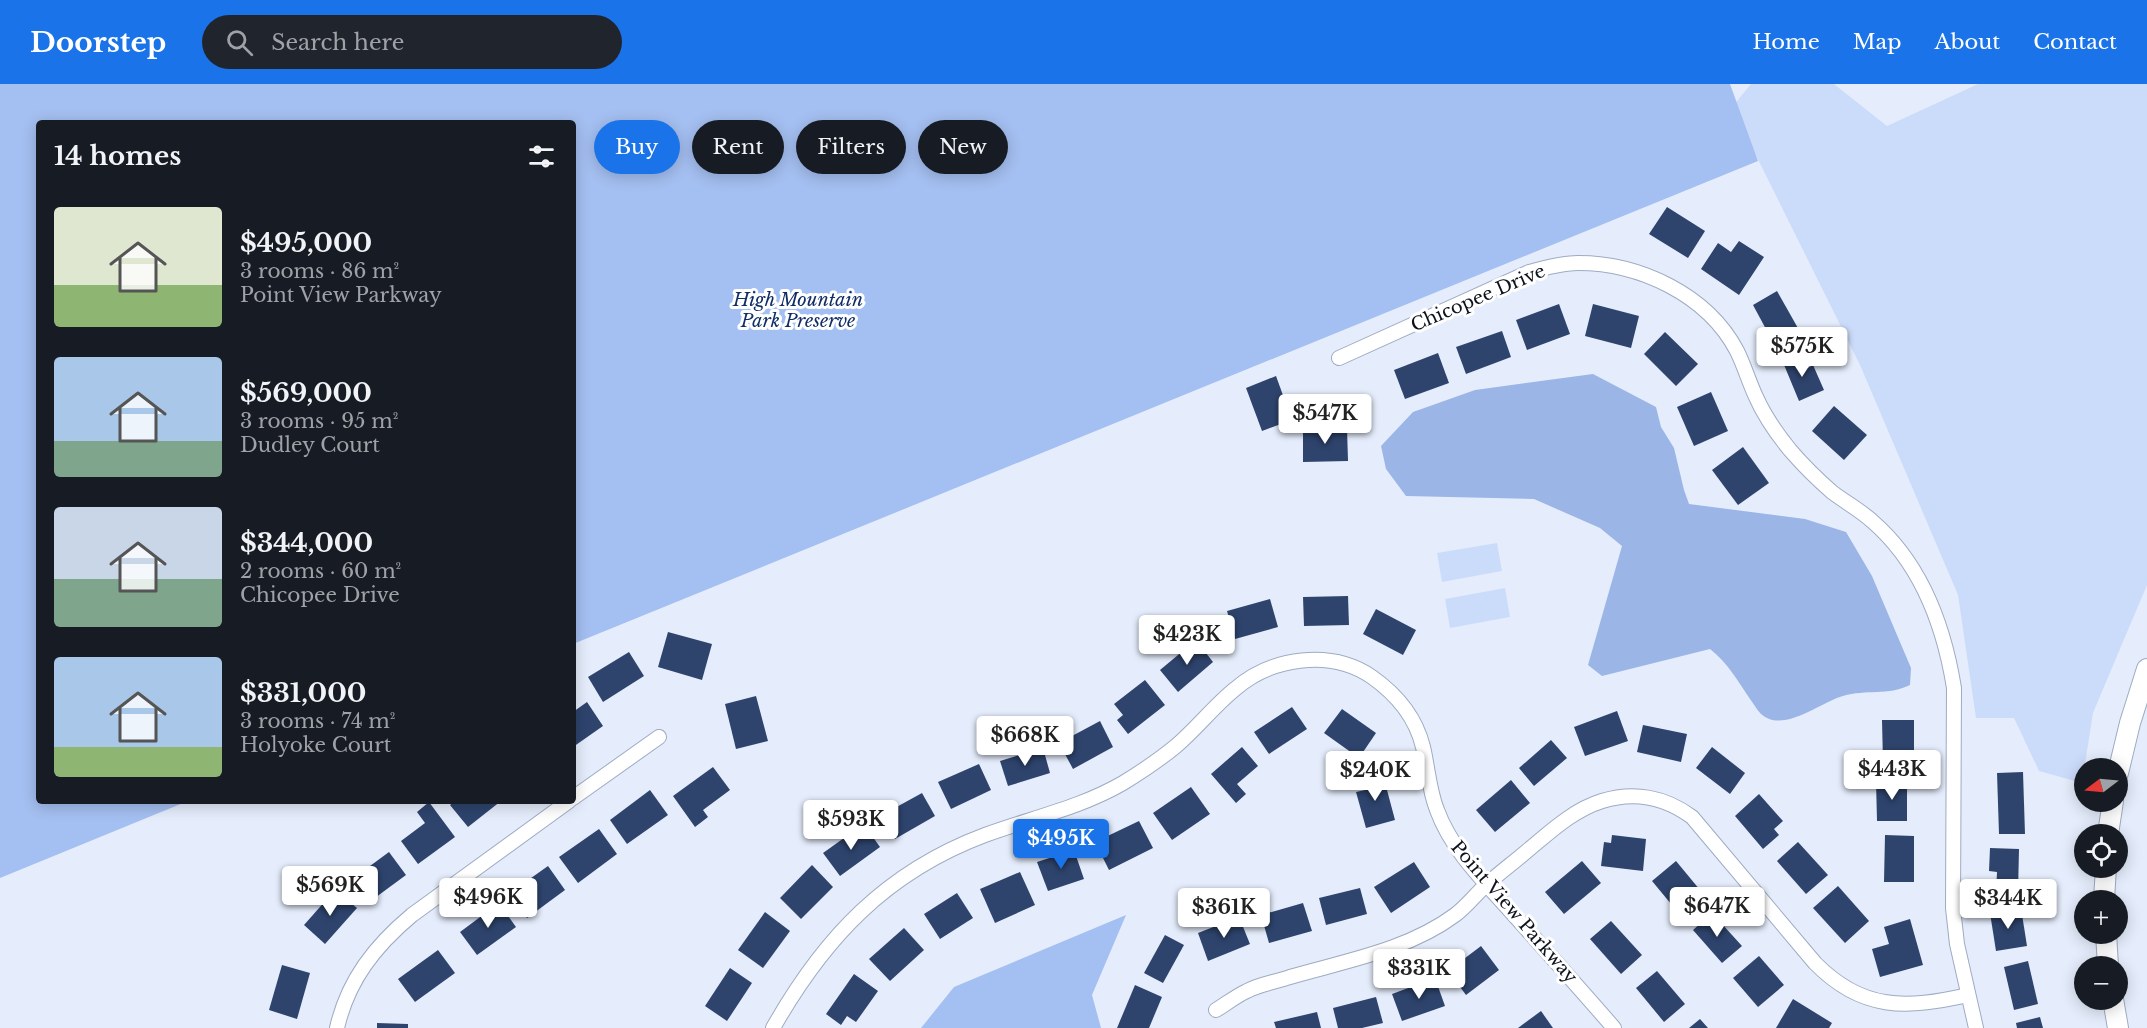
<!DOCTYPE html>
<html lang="en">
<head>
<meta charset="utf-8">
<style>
	:root { --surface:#171b24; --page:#20242c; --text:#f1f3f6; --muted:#9ea1a6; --accent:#1a73e8 }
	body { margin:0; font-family:"Libre Baskerville",serif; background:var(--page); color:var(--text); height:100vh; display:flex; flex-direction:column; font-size:22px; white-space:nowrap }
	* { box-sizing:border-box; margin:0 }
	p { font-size:20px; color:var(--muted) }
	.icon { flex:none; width:33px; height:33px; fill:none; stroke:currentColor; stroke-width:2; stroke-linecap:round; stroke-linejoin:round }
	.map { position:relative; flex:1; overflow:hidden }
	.sheet { position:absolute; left:36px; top:36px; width:540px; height:684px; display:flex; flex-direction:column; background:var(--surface); border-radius:6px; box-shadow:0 3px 15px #0003 }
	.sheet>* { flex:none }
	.hud { position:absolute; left:594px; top:36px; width:570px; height:54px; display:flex; gap:12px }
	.needle { width:39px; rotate:254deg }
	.buttons { position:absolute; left:2074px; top:674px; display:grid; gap:12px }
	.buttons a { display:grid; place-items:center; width:54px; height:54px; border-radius:50%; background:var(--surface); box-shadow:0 3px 15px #0003; font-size:30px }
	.price { position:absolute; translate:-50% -51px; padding:0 14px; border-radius:6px; background:#fff; color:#222; font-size:20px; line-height:39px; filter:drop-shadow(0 2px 3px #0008) }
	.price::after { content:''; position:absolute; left:50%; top:36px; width:18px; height:14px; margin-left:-9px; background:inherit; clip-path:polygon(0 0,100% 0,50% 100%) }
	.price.current { background:var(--accent); color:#fff }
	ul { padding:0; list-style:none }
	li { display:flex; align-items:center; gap:18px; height:150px; padding:0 18px }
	li span { display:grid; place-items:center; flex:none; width:168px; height:120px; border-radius:6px; color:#555 }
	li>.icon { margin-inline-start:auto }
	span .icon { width:72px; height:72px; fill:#fffc; stroke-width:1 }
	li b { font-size:26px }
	h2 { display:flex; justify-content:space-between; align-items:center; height:72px; padding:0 18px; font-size:26px }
	.chip { padding:0 21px; border-radius:27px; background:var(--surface); box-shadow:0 3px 15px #0003; font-size:21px; line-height:54px }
	.chip.current { background:var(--accent); color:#fff }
	header { display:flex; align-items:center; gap:36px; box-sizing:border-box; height:84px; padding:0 30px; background:var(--accent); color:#fff }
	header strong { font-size:28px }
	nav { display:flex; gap:33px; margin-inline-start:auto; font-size:21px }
	.search { width:420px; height:54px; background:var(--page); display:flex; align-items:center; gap:15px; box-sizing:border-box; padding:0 21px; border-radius:33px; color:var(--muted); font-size:22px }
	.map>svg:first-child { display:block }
	.green { fill:#cbdcfa }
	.forest { fill:#a4bff1 }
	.water { fill:#9ab5e6 }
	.building { fill:#2e446d }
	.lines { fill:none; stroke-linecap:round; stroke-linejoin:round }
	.street-casing { stroke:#9eabc2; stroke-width:16 }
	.secondary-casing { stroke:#9eabc2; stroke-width:22 }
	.street { stroke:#fff; stroke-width:14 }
	.secondary { stroke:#fff; stroke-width:20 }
	.labels { text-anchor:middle; stroke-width:6; stroke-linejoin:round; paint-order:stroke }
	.street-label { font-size:18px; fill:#0e121b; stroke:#fff }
	.park-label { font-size:18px; font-style:italic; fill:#102d66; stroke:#fff }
</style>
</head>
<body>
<header>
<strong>Doorstep</strong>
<div class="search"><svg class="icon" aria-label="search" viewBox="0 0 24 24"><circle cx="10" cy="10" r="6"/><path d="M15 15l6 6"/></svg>Search here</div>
<nav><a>Home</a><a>Map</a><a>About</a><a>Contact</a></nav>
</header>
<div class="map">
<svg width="2147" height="944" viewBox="0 0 2147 944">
	<rect width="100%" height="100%" fill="#e5edfc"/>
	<g class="green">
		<polygon points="1751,0 1834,0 1887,42 1978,0 2147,0 2147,501 2093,629 2082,699 2039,687 2014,634 1976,634 1958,511 1860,281 1732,23"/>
		<polygon points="1497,459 1502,487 1442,498 1437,469"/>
		<polygon points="1505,504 1510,533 1450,544 1445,515"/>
	</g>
	<g class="forest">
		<polygon points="0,0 1730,0 1758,77 573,560 573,39 39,39 39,717 188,717 0,794"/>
		<polygon points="1126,831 1092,911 1101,944 921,944 954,903"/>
	</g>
	<path class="water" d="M1593 290 1656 323 1661 343 1674 364 1684 406 1689 420 1805 435 1846 448 1872 492 1911 584 1910 601C1888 612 1866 605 1843 612 1821 618 1783 650 1761 630 1757 626 1754 620 1750 615 1738 597 1727 578 1710 565L1602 592 1588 581 1622 462 1600 444 1534 415 1406 412 1386 385 1381 362 1413 328 1475 306Z"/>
	<g class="building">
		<polygon points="1667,123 1705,147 1688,174 1649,150"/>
		<polygon points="1739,157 1764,173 1739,211 1701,185 1718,159 1731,168"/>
		<polygon points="1777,207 1799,246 1774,260 1753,221"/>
		<polygon points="1559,220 1570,250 1527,266 1516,236"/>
		<polygon points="1593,220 1639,232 1631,264 1585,252"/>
		<polygon points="1502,247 1511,273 1466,290 1456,263"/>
		<polygon points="1665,248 1698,280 1676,302 1644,270"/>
		<polygon points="1438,269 1449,299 1405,315 1394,286"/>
		<polygon points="1798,269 1806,285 1813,281 1824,306 1799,317 1782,276"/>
		<polygon points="1276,292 1292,336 1262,347 1246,304"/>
		<polygon points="1711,308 1728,347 1694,362 1677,323"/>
		<polygon points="1834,322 1867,351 1844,376 1812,347"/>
		<polygon points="1347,344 1348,377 1303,378 1303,345"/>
		<polygon points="1743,363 1769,399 1738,421 1712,386"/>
		<polygon points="1348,512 1349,541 1304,542 1303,513"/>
		<polygon points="1270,515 1278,543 1235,555 1227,527"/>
		<polygon points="1376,525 1416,546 1403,571 1363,550"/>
		<polygon points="668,548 712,560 702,596 658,583"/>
		<polygon points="1196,556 1213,578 1178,608 1160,586"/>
		<polygon points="629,568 644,592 603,618 588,593"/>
		<polygon points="1145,596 1165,621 1128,650 1117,636 1123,631 1114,620"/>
		<polygon points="756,612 768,657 736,665 725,620"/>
		<polygon points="587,618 603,642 573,663 573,628"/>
		<polygon points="1292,623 1307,645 1269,670 1254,648"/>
		<polygon points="1342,625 1376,649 1359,674 1324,649"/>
		<polygon points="1617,627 1628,657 1585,672 1574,643"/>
		<polygon points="1882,636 1914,636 1914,679 1883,679"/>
		<polygon points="1100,637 1113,663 1073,685 1059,659"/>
		<polygon points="1643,641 1687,650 1681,678 1637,668"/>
		<polygon points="1551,656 1567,674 1534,702 1519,684"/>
		<polygon points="1242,663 1258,682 1237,700 1246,710 1236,719 1211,690"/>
		<polygon points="1712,663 1745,689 1730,710 1696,684"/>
		<polygon points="1043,664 1050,689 1008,702 1000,677"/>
		<polygon points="979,680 991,706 951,725 938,698"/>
		<polygon points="713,683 730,706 703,726 708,733 695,743 673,712"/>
		<polygon points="2023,688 2025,750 1999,750 1997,689"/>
		<polygon points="1383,691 1395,736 1366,744 1356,708 1365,706 1362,697"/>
		<polygon points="1511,696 1530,719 1495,748 1476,726"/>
		<polygon points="1907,696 1907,737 1877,737 1876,697"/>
		<polygon points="1191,703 1210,730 1172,756 1153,729"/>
		<polygon points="650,706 668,731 627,760 610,736"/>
		<polygon points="922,709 935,732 895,755 882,731"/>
		<polygon points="1759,710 1783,737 1774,745 1779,751 1763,765 1735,732"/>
		<polygon points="455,717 501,717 468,743 450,721"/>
		<polygon points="429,718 455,753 418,780 401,757 425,739 417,728"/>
		<polygon points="1139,737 1153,764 1109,786 1095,758"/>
		<polygon points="858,744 864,753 870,749 880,763 840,792 823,769"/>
		<polygon points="599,745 617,770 578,799 559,773"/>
		<polygon points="1612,751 1646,755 1643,787 1601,782 1604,758 1611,759"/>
		<polygon points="1885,751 1914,752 1914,798 1884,798"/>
		<polygon points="1798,758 1828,791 1806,810 1777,777"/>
		<polygon points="1990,764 2019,765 2018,809 1996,809 1997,788 1989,787"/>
		<polygon points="1074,766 1084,795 1048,807 1037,778"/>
		<polygon points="389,768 406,791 368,819 351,796"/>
		<polygon points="1582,777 1601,799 1564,830 1545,808"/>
		<polygon points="1676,777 1705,812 1681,832 1652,797"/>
		<polygon points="1414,778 1430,803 1391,829 1374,803"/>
		<polygon points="812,781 833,803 801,835 780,814"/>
		<polygon points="548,782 565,806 527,834 510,809"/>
		<polygon points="1020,788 1035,821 995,839 980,805"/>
		<polygon points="1838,802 1869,837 1845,859 1813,824"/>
		<polygon points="1360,804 1367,830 1326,841 1319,814"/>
		<polygon points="335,806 357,824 325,860 304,841"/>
		<polygon points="957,809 973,834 940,855 924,830"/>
		<polygon points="499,819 516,843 477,871 460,848"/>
		<polygon points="1303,819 1312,847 1269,859 1261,831"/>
		<polygon points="2021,824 2027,862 1996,867 1990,829"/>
		<polygon points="765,828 790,847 763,884 738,866"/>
		<polygon points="1712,829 1742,862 1722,879 1693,846"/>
		<polygon points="1239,833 1250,860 1208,877 1198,849"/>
		<polygon points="1910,835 1923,881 1880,893 1872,865 1889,860 1884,843"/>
		<polygon points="1611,837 1642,871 1621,890 1590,855"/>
		<polygon points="904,844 924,866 890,897 869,875"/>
		<polygon points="1165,851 1184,861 1163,899 1144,889"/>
		<polygon points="1481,862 1499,886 1466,911 1448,887"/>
		<polygon points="438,866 455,889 415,918 398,895"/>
		<polygon points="1759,872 1784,901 1758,923 1733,894"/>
		<polygon points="2028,877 2038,920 2014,926 2004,883"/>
		<polygon points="282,881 310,889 297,935 269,926"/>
		<polygon points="730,884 752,899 727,937 705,922"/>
		<polygon points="1657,887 1685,920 1664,938 1636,904"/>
		<polygon points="854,890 878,907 856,938 847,932 841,941 826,930"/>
		<polygon points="1435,894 1445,922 1402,937 1392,910"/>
		<polygon points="1135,901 1162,913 1149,944 1117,944"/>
		<polygon points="1376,913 1383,939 1362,944 1338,944 1333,924"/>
		<polygon points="1793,915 1832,939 1829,944 1776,944"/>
		<polygon points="1541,927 1553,944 1518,944"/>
		<polygon points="1317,928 1321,944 1276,944 1274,938"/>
		<polygon points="2040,933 2043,944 2017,944 2016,939"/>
		<polygon points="1700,935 1708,944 1689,944"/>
		<polygon points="377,939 408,940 408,944 377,944"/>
	</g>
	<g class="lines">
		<g class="street-casing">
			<g id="street">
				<path d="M1339 274 1529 188C1545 184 1561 179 1578 179 1639 179 1707 210 1737 267 1744 281 1749 298 1756 313 1764 331 1777 350 1790 366 1803 381 1817 395 1832 408 1845 418 1860 426 1872 437 1922 480 1944 542 1954 604L1953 824 1957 860 1976 944"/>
				<polyline points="573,714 659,653"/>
				<path d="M1216 926C1226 920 1236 912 1247 907 1260 900 1276 898 1290 893 1345 877 1408 866 1455 831 1466 823 1475 811 1485 802 1498 790 1513 779 1527 767 1550 748 1573 726 1602 717 1634 707 1665 713 1692 733L1815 879C1862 927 1906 925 1968 911"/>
				<path d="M337 944C348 896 375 862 412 831L569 717"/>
				<path d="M773 944C824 854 886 788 985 751 1031 734 1080 724 1123 699 1141 688 1159 676 1176 662 1197 644 1214 622 1235 605 1272 573 1331 565 1372 593 1396 610 1416 634 1423 663 1428 684 1429 706 1437 726 1452 767 1485 798 1513 830 1547 868 1581 906 1614 944"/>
			</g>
		</g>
		<g class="secondary-casing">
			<g id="secondary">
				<polyline points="2118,689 2130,639 2147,585"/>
				<polyline points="2108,750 2113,717"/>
				<polyline points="2104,816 2106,783"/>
				<polyline points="2106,849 2108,882"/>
				<polyline points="2113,915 2118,944"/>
			</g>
		</g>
		<use href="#street" class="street"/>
		<use href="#secondary" class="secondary"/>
	</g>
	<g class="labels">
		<g class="street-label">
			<text transform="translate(1478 214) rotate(-23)" y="6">Chicopee Drive</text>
			<text transform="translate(1514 828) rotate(49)" y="6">Point View Parkway</text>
		</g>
		<g class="park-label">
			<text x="798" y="222">High Mountain<tspan x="798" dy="21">Park Preserve</tspan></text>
		</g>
	</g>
</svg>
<div class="buttons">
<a><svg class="needle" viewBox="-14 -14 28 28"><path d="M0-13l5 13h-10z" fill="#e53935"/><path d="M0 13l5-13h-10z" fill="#9ea1a6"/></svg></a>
<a><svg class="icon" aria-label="locate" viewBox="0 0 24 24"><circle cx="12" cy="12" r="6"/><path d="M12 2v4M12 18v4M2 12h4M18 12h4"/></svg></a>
<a>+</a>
<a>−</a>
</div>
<b class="price" style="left:1802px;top:294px">$575K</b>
<b class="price" style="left:1325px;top:361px">$547K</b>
<b class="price" style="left:1187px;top:582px">$423K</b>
<b class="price" style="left:1025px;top:683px">$668K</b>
<b class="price" style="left:1892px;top:717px">$443K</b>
<b class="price" style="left:1375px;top:718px">$240K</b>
<b class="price" style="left:851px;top:767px">$593K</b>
<b class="price current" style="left:1061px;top:786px">$495K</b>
<b class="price" style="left:330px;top:833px">$569K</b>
<b class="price" style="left:488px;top:845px">$496K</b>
<b class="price" style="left:2008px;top:846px">$344K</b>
<b class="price" style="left:1717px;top:854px">$647K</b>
<b class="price" style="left:1224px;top:855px">$361K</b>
<b class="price" style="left:1419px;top:916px">$331K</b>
<div class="hud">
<a class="chip current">Buy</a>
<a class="chip">Rent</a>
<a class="chip">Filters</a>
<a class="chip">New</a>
</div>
<section class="sheet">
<h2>14 homes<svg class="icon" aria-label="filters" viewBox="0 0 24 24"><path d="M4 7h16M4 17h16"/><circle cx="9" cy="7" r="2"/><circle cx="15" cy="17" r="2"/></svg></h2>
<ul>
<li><span style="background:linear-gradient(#dfe7d0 65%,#8fb573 0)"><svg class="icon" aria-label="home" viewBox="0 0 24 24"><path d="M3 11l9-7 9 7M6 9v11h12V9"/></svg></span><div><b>$495,000</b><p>3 rooms · 86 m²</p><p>Point View Parkway</p></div></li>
<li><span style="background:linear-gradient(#a9c7e8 70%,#7fa58c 0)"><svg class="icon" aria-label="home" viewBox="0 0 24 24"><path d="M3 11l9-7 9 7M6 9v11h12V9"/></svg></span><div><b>$569,000</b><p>3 rooms · 95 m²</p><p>Dudley Court</p></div></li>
<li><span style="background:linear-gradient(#c9d6e8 60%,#7fa58c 0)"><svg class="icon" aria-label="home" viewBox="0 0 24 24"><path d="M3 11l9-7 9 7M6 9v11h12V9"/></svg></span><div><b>$344,000</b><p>2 rooms · 60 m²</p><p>Chicopee Drive</p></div></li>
<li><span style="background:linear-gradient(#a9c7e8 75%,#8fb573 0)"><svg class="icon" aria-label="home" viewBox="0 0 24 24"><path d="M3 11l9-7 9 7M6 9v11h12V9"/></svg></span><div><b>$331,000</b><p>3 rooms · 74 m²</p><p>Holyoke Court</p></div></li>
</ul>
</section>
</div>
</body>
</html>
